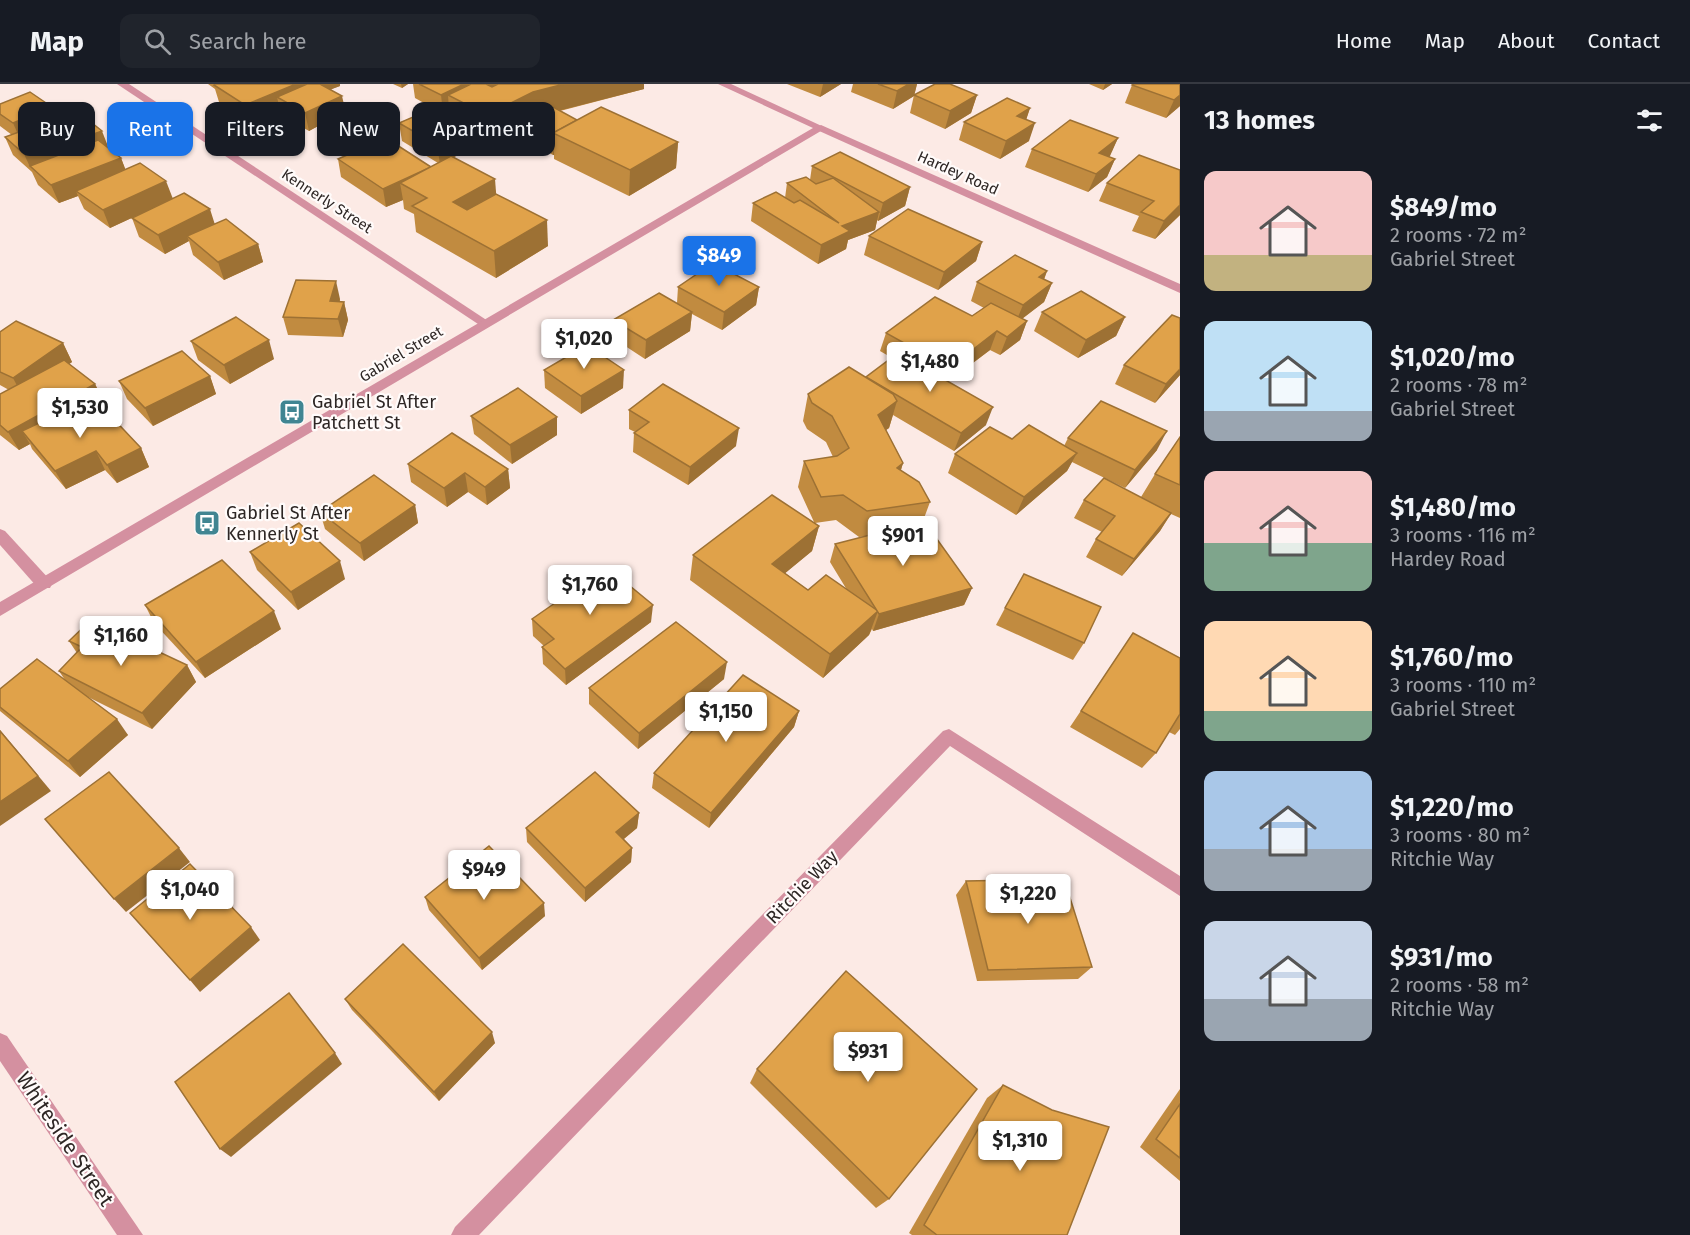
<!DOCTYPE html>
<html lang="en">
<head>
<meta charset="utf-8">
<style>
	:root { --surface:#171b24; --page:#20242c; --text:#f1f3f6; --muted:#9ea1a6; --line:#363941; --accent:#1a73e8 }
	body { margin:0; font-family:"Fira Sans",sans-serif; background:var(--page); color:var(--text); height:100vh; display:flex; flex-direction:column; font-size:22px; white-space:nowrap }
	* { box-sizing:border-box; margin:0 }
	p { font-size:20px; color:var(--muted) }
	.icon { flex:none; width:33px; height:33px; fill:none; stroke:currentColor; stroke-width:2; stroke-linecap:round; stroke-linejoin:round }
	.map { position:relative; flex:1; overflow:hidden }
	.side { display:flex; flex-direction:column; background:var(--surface); width:510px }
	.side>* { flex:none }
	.banner { position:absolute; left:18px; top:18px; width:570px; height:54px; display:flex; gap:12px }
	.price { position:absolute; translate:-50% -51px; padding:0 14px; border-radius:6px; background:#fff; color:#222; font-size:20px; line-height:39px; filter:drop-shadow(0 2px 3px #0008) }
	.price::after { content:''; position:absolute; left:50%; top:36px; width:18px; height:14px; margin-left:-9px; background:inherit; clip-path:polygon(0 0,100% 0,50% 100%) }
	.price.active { background:var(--accent); color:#fff }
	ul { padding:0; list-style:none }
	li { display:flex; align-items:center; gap:18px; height:150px; padding:0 24px }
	li span { display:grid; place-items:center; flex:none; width:168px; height:120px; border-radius:12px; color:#555 }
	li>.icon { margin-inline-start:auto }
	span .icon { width:72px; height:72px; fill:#fffc; stroke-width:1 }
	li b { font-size:26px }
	h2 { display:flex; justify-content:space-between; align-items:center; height:72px; padding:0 24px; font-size:26px }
	.pill { padding:0 21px; border-radius:12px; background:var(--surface); box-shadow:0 2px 4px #0004; font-size:21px; line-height:54px }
	.pill.active { background:var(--accent); color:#fff }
	header { display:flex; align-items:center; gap:36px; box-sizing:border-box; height:84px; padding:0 30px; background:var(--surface); border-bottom:2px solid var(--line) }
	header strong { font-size:28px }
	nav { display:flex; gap:33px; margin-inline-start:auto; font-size:21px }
	.search { width:420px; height:54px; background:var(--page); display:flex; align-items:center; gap:15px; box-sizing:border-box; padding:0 21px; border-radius:12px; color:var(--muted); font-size:22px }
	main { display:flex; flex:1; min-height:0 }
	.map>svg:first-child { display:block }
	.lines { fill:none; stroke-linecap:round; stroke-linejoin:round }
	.minor { fill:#d490a0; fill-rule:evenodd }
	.tertiary { fill:#d490a0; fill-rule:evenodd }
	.wall { fill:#c18b40; fill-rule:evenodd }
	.shaded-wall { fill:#9d7134 }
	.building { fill:#e0a24a; stroke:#9d7134; stroke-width:1.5 }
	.labels { text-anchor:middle; stroke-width:4.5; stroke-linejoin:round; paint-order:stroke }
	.far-street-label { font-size:15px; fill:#2d2624; stroke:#fffbfa }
	.poi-label { font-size:18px; fill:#2d2624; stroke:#fffbfa; text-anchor:start }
	.street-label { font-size:18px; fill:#2d2624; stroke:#fffbfa }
	.near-street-label { font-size:21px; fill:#2d2624; stroke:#fffbfa }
</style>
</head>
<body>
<header>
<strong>Map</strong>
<div class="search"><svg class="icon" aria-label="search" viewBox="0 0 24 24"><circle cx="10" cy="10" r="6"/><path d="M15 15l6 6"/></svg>Search here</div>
<nav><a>Home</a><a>Map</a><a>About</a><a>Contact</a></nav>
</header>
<main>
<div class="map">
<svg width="1180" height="1151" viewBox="0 0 1180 1151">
	<rect width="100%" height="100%" fill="#fceae5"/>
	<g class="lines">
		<g class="minor">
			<polygon points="117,0 129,0 491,239 489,242 481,242"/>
			<polygon points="821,41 1180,200 1180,209 817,46 816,44"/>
			<polygon points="0,445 5,447 50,496 52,500 50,504 38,504 0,461"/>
			<polygon points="949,645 1180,792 1180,812 950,662 479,1151 451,1151 455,1143 943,647"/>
			<polygon points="0,949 7,952 143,1151 117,1151 0,977"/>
		</g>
		<polygon class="tertiary" points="718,0 731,0 826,44 0,532 0,518 813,44"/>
	</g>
	<g class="wall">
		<polygon points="208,0 340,0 340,2 331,5 345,25 379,37 382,55 348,70 323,54 320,41 309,47 281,31 280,26 249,38 219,18 215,5"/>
		<polygon points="393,0 408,0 402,4"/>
		<polygon points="413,0 644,0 644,5 560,27 577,36 678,58 676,84 629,112 554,75 554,71 553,71 533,60 514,69 496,58 495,49 481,52 480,52 481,60 453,73 496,110 548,162 496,194 416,148 414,130 404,125 403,116 386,123 341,93 338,75 431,83 438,79 402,57 399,39 433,24 415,14"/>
		<polygon points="787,0 841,0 820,13"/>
		<polygon points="853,0 917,0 914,12 893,25 851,8"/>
		<polygon points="1089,0 1112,0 1103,6"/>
		<polygon points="1180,0 1180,22 1166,34 1125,19 1132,1"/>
		<polygon points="914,11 977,11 971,29 945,45 910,29"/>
		<polygon points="0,20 52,23 57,35 108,64 121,74 125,85 215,140 258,160 263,178 224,196 193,171 189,157 165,170 139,153 132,134 142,129 110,144 84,125 78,112 59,119 38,101 32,88 13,71 5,53 12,51 0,42"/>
		<polygon points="1030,24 1026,36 1029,57 1000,75 959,56 964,38"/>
		<polygon points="1118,54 1109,73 1115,75 1107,93 1088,108 1025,83 1032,65"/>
		<polygon points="812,82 910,103 905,122 878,137 877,136 875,146 848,156 846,165 818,180 751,137 753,119 785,114 787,99 810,96"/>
		<polygon points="1180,86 1180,131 1155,155 1132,147 1139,132 1099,117 1107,99"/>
		<polygon points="869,152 982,158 976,177 938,206 864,171"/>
		<path d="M1047 187 1044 196 1052 199 1044 218 1022 235 1027 237 1020 256 1000 271 990 266 948 298 986 341 954 367 893 331 889 344 886 346 903 379 901 386 930 418 923 437 972 504 964 521 873 547 872 545 869 551 823 594 690 496 693 471 814 438 798 403 804 377 833 373 826 358 807 345 803 337 808 310 866 293 892 274 880 267 886 249 972 232 984 224 971 217 977 198ZM836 436 859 453 868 452 835 460 830 478 847 506H808L785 489 812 467 819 442 815 439Z"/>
		<polygon points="678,203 759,203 756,221 722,246 692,230 690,247 645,275 613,254 613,236 677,219"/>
		<polygon points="340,215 340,217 344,218 348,236 343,253 288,251 283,233"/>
		<polygon points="1042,228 1125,233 1116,252 1078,274 1034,247"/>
		<polygon points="1180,234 1180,291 1155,319 1115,300 1124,281"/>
		<polygon points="0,248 63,259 72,278 69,280 95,300 104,318 78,332 83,338 141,364 149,383 117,399 105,386 66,405 32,365 30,360 19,366 0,351 0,310 9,306 0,301"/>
		<polygon points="191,257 274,275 230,300 198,276"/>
		<polygon points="544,286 623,304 581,330 545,304"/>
		<polygon points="210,292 216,310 153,342 127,315 119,297"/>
		<polygon points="629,326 736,362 688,401 633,368 634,349 635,348 629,345"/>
		<polygon points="471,332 557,351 512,380 474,350"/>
		<polygon points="1180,353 1180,434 1171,430 1160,447 1122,492 1086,473 1096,455 1102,448 1074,434 1084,416 1141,413 1155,390"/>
		<polygon points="1068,354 1157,366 1125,404 1072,378 1067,387 1016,431 948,389 955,370 1012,355 1064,362"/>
		<polygon points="408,380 508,385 510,404 487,421 468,408 447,423 411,398"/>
		<polygon points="415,421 418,439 364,477 325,445 320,428"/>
		<polygon points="250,468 345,495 298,526 257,486"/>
		<polygon points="145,521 281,545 205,594 154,539"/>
		<polygon points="1005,524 1084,559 1073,576 996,541"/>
		<polygon points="532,535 651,538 566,601 543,580 542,563 544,562 533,552"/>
		<polygon points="1133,549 1180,574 1180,645 1175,651 1169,648 1156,669 1142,684 1070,643"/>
		<polygon points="69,557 187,581 196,598 152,645 84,611 128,651 80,693 0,627 0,605 65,596 59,587 77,569"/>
		<polygon points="724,595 638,665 589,620 589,604"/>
		<polygon points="799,627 794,643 709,744 652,704 654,689"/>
		<polygon points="639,729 637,744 624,755 632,764 631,778 585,818 527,758 526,744"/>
		<polygon points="966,797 1092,883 1078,895 977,897 956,811"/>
		<polygon points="425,813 545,832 482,886 429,826"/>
		<polygon points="345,915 495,959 439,1017 352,926"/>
		<polygon points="757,985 889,1115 876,1124 750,999"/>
		<polygon points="1003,1001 1067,1151 912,1151 909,1149 987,1014"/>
		<polygon points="1180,1005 1180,1097 1140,1063"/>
	</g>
	<g class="shaded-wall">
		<polygon points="296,0 340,0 340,2 291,21 277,13 280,26 249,38 245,21"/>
		<polygon points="401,0 408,0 402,4"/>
		<polygon points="464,0 503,0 464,19 448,11 449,26 443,29 441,11"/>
		<polygon points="564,0 644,0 644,5 534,33 495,40 495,49 481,52 479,27 533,8"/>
		<polygon points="823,0 841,0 820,13"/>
		<polygon points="909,0 917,0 914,12 893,25 897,7"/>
		<polygon points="1105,0 1112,0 1103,6"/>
		<polygon points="977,11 971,29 945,45 950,27"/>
		<polygon points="1180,11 1180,22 1166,34 1174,16"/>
		<polygon points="342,12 346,29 319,36 320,41 309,47 305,29"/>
		<polygon points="52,23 60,41 21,57 13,39"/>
		<polygon points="1030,24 1024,42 1017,32"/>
		<polygon points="379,37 382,55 348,70 344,52"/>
		<polygon points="1035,39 1029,57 1000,75 1006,57"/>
		<polygon points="479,42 481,60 440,80 437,61"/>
		<polygon points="532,42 533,60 514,69 513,51"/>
		<polygon points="102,47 109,65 79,76 72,58"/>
		<polygon points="552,53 553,53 554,71 553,71"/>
		<polygon points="67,54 75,72 30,83 24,70"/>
		<polygon points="1118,54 1110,72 1091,87 1099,69"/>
		<polygon points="678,58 676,84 629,112 630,86"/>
		<polygon points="121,74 128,92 76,107 78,112 59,119 51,101"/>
		<polygon points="1115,75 1107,93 1088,108 1096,90"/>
		<polygon points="432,83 400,99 403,116 386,123 383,105"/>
		<polygon points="495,95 497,121 456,144 453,118"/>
		<polygon points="166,97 173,115 110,144 103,126"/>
		<polygon points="910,103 905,122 878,137 883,119"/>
		<polygon points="1180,121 1180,131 1155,155 1164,137"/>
		<polygon points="210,125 216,144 187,152 189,157 165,170 158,151"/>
		<polygon points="879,128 875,146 848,156 846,165 818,180 821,161 842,142"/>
		<polygon points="547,136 548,162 496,194 494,167"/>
		<polygon points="982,158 976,177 938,206 944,188"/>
		<polygon points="258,160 263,178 224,196 218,178"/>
		<polygon points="1047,187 1040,205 1039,193"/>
		<polygon points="336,197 340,215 334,235 330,217"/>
		<polygon points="1052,199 1044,218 1015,240 1023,221"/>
		<polygon points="759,203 756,221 722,246 724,228"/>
		<polygon points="344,218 348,236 343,253 338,235"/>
		<polygon points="692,228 690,247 645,275 646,256"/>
		<polygon points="1125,233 1116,252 1078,274 1086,256"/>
		<polygon points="1027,237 1020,256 1000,271 1007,253"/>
		<polygon points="997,247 990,266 942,302 949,284"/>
		<polygon points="269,256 274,275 230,300 224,281"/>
		<polygon points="63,259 72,278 23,313 13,294"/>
		<polygon points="1180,285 1180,291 1155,319 1166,300"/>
		<polygon points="624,286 623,304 581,330 581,312"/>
		<polygon points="210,292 216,310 153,342 145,324"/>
		<polygon points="95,300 104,318 32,359 22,347 30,360 19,366 8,348"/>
		<polygon points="897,317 889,344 870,357 878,331"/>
		<polygon points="993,323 986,341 954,367 961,349"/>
		<polygon points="557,333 557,351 512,380 510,361"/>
		<polygon points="739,344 736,362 688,401 690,383"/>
		<polygon points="1167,347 1157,366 1125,404 1135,386"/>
		<polygon points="141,364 149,383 117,399 107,381"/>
		<polygon points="96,367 105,386 66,405 55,387"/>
		<polygon points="1077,369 1067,387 1016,431 1024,413"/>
		<polygon points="903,379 895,405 897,384"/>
		<polygon points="508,385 510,404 487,421 485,403"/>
		<polygon points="465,389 468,408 447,423 444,404"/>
		<polygon points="415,421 418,439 364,477 360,459"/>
		<polygon points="1171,429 1160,447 1122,492 1134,475"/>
		<polygon points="819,442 812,467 766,505 772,480"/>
		<polygon points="340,477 345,495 298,526 291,508"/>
		<polygon points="972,504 964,521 873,547 879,530"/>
		<polygon points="653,521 651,538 566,601 565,585"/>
		<polygon points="274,527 281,545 205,594 196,578"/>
		<polygon points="878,527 869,551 823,594 830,570"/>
		<polygon points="727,578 724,595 638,665 639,649"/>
		<polygon points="187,581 196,598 152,645 142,629"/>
		<polygon points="799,627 794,643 709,744 711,729"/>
		<polygon points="117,635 128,651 80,693 68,677"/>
		<polygon points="0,646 51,707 0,742"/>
		<polygon points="639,729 637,744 615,762 616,748"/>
		<polygon points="179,764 190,778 126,828 114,815"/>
		<polygon points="632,764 631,778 585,818 585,804"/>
		<polygon points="544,819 545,832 482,886 479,874"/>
		<polygon points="251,843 260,856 200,908 190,896"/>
		<polygon points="492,948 495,959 439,1017 434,1008"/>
		<polygon points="335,969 342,980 231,1073 220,1065"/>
	</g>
	<g class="building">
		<polygon points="215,0 296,0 245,21 214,1"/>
		<polygon points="307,0 320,0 342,12 305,29 277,13"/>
		<polygon points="419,0 464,0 441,11"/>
		<polygon points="471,0 486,0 492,3 498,0 564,0 533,8 511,19 479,27 448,11"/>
		<polygon points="878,0 909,0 897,7"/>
		<polygon points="935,0 950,0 977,11 950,27 914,11"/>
		<polygon points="1133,0 1180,0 1180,11 1174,16 1132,1"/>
		<polygon points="30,8 52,23 13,39 0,30 0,20"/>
		<polygon points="1007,14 1030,24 1017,32 1035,39 1006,57 964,38"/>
		<polygon points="544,18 577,36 553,49 553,53 552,53 532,42 513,51 495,40"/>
		<polygon points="441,21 479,42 437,61 399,39"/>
		<polygon points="354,22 379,37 344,52 319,36"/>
		<polygon points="601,23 678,58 630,86 553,49"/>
		<polygon points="77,27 102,47 72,58 67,54 24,70 5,53"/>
		<polygon points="1070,36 1118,54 1099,69 1115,75 1096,90 1032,65"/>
		<polygon points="386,54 431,83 383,105 338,75"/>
		<polygon points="98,56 121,74 51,101 30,82"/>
		<polygon points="840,68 910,103 883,119 812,82"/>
		<polygon points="1139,71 1180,86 1180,121 1164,137 1141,128 1154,117 1107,99"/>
		<polygon points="451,72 495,95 453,118 467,126 496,110 547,136 494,167 412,122 427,114 400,99"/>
		<polygon points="140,79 166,97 103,126 76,107"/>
		<polygon points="806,93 816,100 833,94 879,128 842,142 850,147 821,161 753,119 776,108 794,119 800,116 839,139 787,99"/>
		<polygon points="184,109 210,125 158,151 132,134"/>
		<polygon points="908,125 982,158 944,188 869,152"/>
		<polygon points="226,135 258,160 218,178 187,152"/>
		<polygon points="1015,171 1047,187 1039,193 1052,199 1023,221 977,198"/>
		<polygon points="713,179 759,203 724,228 678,203"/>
		<polygon points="296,196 336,197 330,217 344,218 338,235 283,233"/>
		<polygon points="1081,207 1125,233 1086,256 1042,228"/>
		<polygon points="659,209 692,228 646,256 613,236"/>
		<polygon points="935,213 972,232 991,219 1027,237 1007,253 997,247 949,284 886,249"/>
		<polygon points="1172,231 1180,234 1180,285 1166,300 1124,281"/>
		<polygon points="236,233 269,256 224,281 191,257"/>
		<polygon points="16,237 63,259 13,294 0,288 0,248"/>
		<polygon points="587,261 624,286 581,312 544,286"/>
		<polygon points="182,267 210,292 145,324 119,297"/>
		<polygon points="898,269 993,323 961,349 866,293"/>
		<polygon points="64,276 95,300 8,348 0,341 0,310"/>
		<polygon points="849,283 893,310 897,317 878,331 903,379 897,384 919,398 930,418 867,427 843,411 821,413 804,377 837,372 849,364 832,332 812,319 808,310"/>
		<polygon points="663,300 739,344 690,383 634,349 649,338 629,326"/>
		<polygon points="518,304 557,333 510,361 471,332"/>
		<polygon points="1101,317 1167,347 1135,386 1068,354"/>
		<polygon points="71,324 83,338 106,327 141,364 107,381 96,367 55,387 22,347"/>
		<polygon points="1029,341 1077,369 1024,413 955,370 990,343 1012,355"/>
		<polygon points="452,349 508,385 485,403 465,389 444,404 408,380"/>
		<polygon points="1180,353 1180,401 1155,390"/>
		<polygon points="374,391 415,421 360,459 320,428"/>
		<polygon points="1104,394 1171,429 1134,475 1096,455 1115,432 1084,416"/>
		<polygon points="772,411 819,442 772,480 808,506 826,491 878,527 830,570 693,471"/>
		<polygon points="924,437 972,504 879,530 835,460"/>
		<polygon points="299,439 340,477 291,508 250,468"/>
		<polygon points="222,476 274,527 196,578 145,521"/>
		<polygon points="607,483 653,521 565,585 542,563 554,555 532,535"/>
		<polygon points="1024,490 1101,523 1084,559 1005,524"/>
		<polygon points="91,536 187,581 142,629 59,587 82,563 69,557"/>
		<polygon points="676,538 727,578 639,649 589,604"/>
		<polygon points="1133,549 1180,574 1180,630 1156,669 1081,627"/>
		<polygon points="37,575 117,635 68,677 0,623 0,605"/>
		<polygon points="743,591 799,627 711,729 654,689"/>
		<polygon points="0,647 38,692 0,718"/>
		<polygon points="109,688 179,764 114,815 45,735"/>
		<polygon points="595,688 639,729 616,748 632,764 585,804 526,744"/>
		<polygon points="489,762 544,819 479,874 425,813"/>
		<polygon points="190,780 251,843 190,896 130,829"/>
		<polygon points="1064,795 1092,883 988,886 966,797"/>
		<polygon points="403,860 492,948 434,1008 345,915"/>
		<polygon points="846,887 977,1005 889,1115 757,985"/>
		<polygon points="289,909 335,969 220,1065 175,998"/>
		<polygon points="1003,1001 1052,1026 1109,1043 1067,1151 937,1151 924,1141"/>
		<polygon points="1180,1020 1180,1074 1156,1055"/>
	</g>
	<defs>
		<g id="bus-square" transform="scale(1.35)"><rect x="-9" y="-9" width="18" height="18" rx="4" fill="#408592" stroke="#fffbfa"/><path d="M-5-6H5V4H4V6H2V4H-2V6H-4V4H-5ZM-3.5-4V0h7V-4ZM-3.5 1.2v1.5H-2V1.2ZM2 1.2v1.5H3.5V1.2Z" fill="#fff"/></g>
	</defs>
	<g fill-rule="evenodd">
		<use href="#bus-square" x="292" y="328"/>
		<use href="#bus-square" x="207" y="439"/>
	</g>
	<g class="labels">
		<g class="far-street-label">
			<text transform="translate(958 89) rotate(24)" y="5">Hardey Road</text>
			<text transform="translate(327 117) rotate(33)" y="5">Kennerly Street</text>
			<text transform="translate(401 270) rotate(-31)" y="5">Gabriel Street</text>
		</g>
		<g class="poi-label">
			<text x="312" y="324">Gabriel St After<tspan x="312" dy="21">Patchett St</tspan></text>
			<text x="226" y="435">Gabriel St After<tspan x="226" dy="21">Kennerly St</tspan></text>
		</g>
		<g class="street-label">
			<text transform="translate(802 803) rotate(-46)" y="6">Ritchie Way</text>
		</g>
		<g class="near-street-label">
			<text transform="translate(65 1055) rotate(56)" y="7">Whiteside Street</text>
		</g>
	</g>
</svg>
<b class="price active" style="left:719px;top:203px">$849</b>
<b class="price" style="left:584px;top:286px">$1,020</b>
<b class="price" style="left:930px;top:309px">$1,480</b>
<b class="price" style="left:80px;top:355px">$1,530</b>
<b class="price" style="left:903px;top:483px">$901</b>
<b class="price" style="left:590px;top:532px">$1,760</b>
<b class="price" style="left:121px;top:583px">$1,160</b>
<b class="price" style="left:726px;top:659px">$1,150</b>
<b class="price" style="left:484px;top:817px">$949</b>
<b class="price" style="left:190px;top:837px">$1,040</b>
<b class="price" style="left:1028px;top:841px">$1,220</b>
<b class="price" style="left:868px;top:999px">$931</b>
<b class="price" style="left:1020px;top:1088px">$1,310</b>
<div class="banner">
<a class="pill">Buy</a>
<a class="pill active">Rent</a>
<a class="pill">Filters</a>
<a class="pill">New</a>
<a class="pill">Apartment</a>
</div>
</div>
<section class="side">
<h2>13 homes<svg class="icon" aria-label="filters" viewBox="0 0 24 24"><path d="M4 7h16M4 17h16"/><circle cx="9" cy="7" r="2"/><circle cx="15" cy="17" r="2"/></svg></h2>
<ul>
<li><span style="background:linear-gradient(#f6c9c9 70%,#c2b280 0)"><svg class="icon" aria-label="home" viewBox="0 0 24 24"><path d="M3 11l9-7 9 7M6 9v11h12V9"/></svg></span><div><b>$849/mo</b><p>2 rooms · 72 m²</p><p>Gabriel Street</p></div></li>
<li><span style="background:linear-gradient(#bfe0f5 75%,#9aa5b1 0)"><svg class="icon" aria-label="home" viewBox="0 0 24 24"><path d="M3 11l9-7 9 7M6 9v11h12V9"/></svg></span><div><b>$1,020/mo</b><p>2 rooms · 78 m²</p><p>Gabriel Street</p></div></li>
<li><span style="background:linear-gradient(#f6c9c9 60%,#7fa58c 0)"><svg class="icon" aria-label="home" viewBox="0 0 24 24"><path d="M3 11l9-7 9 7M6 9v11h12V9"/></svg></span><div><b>$1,480/mo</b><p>3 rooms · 116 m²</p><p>Hardey Road</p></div></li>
<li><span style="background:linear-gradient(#ffd9b3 75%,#7fa58c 0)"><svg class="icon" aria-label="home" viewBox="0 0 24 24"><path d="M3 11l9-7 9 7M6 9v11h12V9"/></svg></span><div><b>$1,760/mo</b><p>3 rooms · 110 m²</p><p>Gabriel Street</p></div></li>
<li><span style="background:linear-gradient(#a9c7e8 65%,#9aa5b1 0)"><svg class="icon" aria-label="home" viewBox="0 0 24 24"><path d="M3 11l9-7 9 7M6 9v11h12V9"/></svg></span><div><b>$1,220/mo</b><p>3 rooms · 80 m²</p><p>Ritchie Way</p></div></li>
<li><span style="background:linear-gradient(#c9d6e8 65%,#9aa5b1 0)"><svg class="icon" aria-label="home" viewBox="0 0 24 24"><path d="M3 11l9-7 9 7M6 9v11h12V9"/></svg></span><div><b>$931/mo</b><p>2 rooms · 58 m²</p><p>Ritchie Way</p></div></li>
</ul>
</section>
</main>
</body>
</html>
